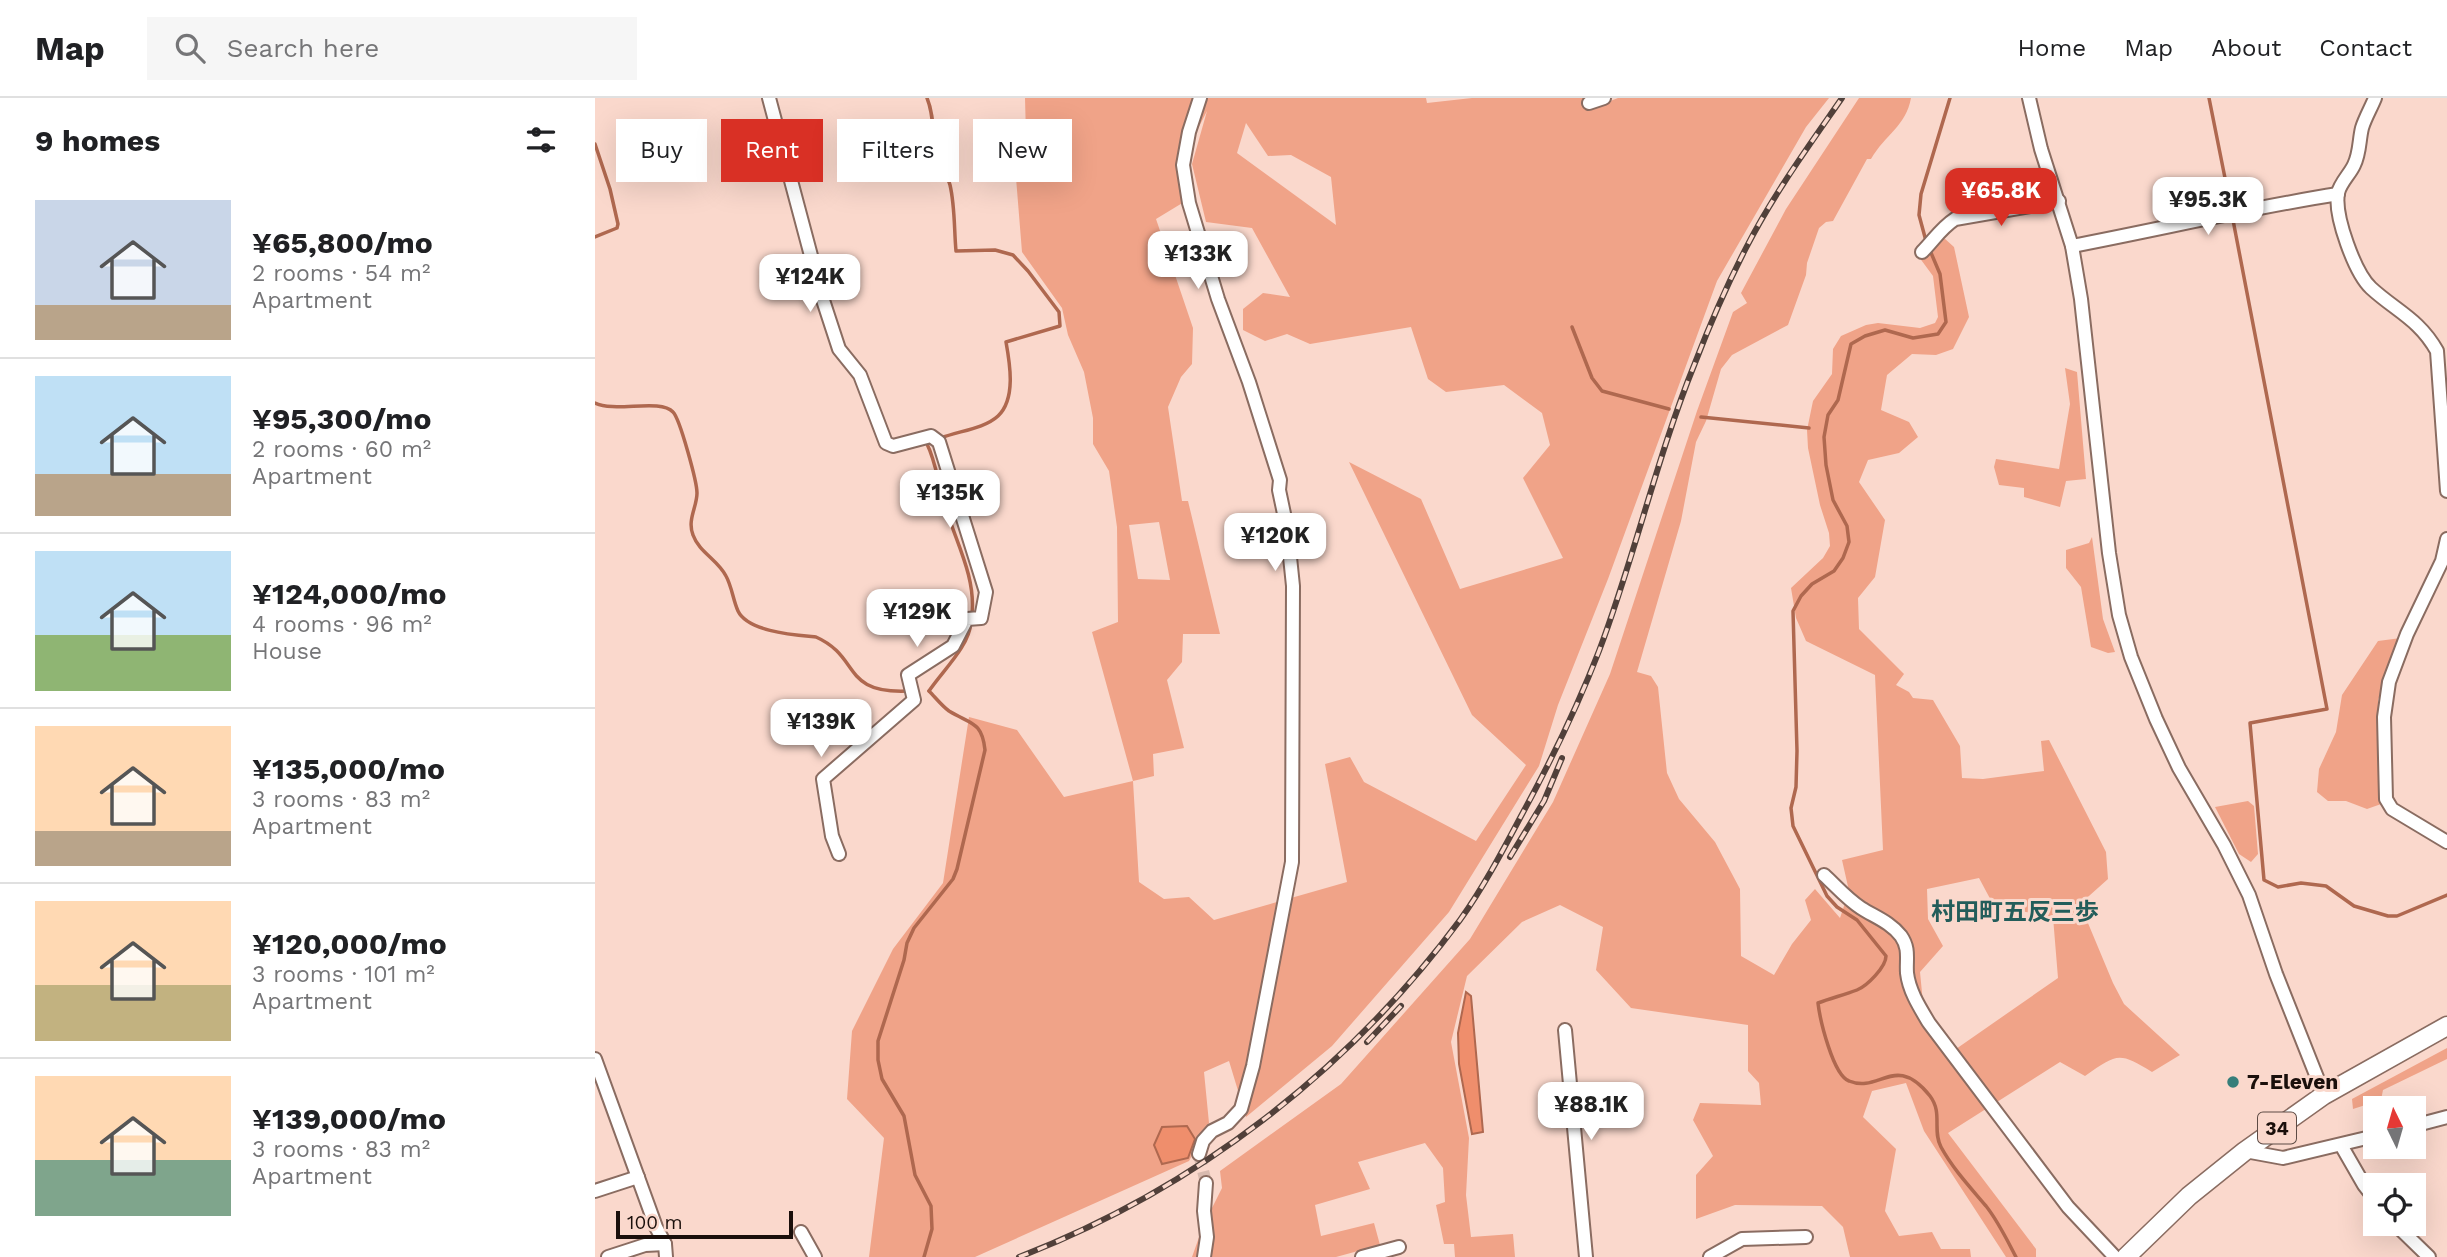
<!DOCTYPE html>
<html lang="en">
<head>
<meta charset="utf-8">
<style>
	:root { --surface:#fff; --page:#f6f6f6; --text:#202124; --muted:#757577; --line:#e0e0e0; --accent:#d93025 }
	body { margin:0; font-family:"Work Sans","Noto Sans JP",sans-serif; background:var(--page); color:var(--text); height:100vh; display:flex; flex-direction:column; font-size:26px; white-space:nowrap }
	* { box-sizing:border-box; margin:0 }
	p { font-size:23px; color:var(--muted) }
	.icon { flex:none; width:38px; height:38px; fill:none; stroke:currentColor; stroke-width:2; stroke-linecap:round; stroke-linejoin:round }
	.map { position:relative; flex:1; overflow:hidden }
	.side { display:flex; flex-direction:column; background:var(--surface); width:595px }
	.side>* { flex:none }
	.banner { position:absolute; left:21px; top:21px; width:665px; height:63px; display:flex; gap:14px }
	.needle { width:46px; rotate:355deg }
	.tools { position:absolute; left:1768px; top:998px; display:grid; gap:14px }
	.tools a { display:grid; place-items:center; width:63px; height:63px; border-radius:0px; background:var(--surface); box-shadow:0 7px 28px #0002; font-size:35px }
	.scale { position:absolute; left:21px; bottom:18px; width:177px; box-sizing:border-box; padding-left:7px; border:4px solid #1a0f0b; border-top:0; font-size:19px; line-height:24px; white-space:nowrap; color:#1a0f0b; -webkit-text-stroke:5px #fad8cc; paint-order:stroke }
	.price { position:absolute; translate:-50% -60px; padding:0 16px; border-radius:14px; background:#fff; color:#222; font-size:23px; line-height:46px; filter:drop-shadow(0 2px 4px #0008) }
	.price::after { content:''; position:absolute; left:50%; top:42px; width:21px; height:16px; margin-left:-10px; background:inherit; clip-path:polygon(0 0,100% 0,50% 100%) }
	.price.selected { background:var(--accent); color:#fff }
	ul { padding:0; list-style:none }
	li { display:flex; align-items:center; gap:21px; height:175px; padding:0 35px }
	li+li { border-top:2px solid var(--line) }
	li span { display:grid; place-items:center; flex:none; width:196px; height:140px; border-radius:0px; color:#555 }
	li>.icon { margin-inline-start:auto }
	span .icon { width:84px; height:84px; fill:#fffc; stroke-width:1 }
	li b { font-size:30px }
	h2 { display:flex; justify-content:space-between; align-items:center; height:84px; padding:0 35px; font-size:30px }
	.chip { padding:0 24px; border-radius:0px; background:var(--surface); box-shadow:0 7px 28px #0002; font-size:24px; line-height:63px }
	.chip.selected { background:var(--accent); color:#fff }
	header { display:flex; align-items:center; gap:42px; box-sizing:border-box; height:98px; padding:0 35px; background:var(--surface); border-bottom:2px solid var(--line) }
	header strong { font-size:33px }
	nav { display:flex; gap:38px; margin-inline-start:auto; font-size:24px }
	.search { width:490px; height:63px; background:var(--page); display:flex; align-items:center; gap:18px; box-sizing:border-box; padding:0 24px; border-radius:0px; color:var(--muted); font-size:26px }
	main { display:flex; flex:1; min-height:0 }
	.map>svg:first-child { display:block }
	.green { fill:#f0a388; fill-rule:evenodd }
	.water { fill:#ef8e6c; stroke:#af684f; stroke-width:2 }
	.lines { fill:none; stroke-linecap:round; stroke-linejoin:round }
	.stream { stroke:#af684f; stroke-width:3.5 }
	.minor-tunnel { stroke:#d8baaf; stroke-width:12; stroke-dasharray:12 6; stroke-linecap:butt }
	.minor-casing { stroke:#8a6c61; stroke-width:16 }
	.highway-casing { stroke:#8a6c61; stroke-width:21 }
	.minor { stroke:#fff; stroke-width:12 }
	.highway { stroke:#fff; stroke-width:18 }
	.rail-casing { stroke:#51403a; stroke-width:6 }
	.rail { stroke:#fad8cc; stroke-width:3.5; stroke-dasharray:10; stroke-linecap:butt }
	.poi-dot { fill:#367e7a; stroke:#fad8cc; stroke-width:2.5 }
	.labels { text-anchor:middle; stroke-width:6; stroke-linejoin:round; paint-order:stroke }
	.shield { fill:#fad8cc; stroke:#5d4b45; stroke-width:2 }
	.shield-label { font-size:19px; font-weight:bold; fill:#1a0f0b }
	.poi-label { font-size:21px; font-weight:bold; fill:#1a0f0b; stroke:#fad8cc; text-anchor:start }
	.quarter-label { font-size:24px; font-weight:bold; fill:#235d5a; stroke:#fad8cc }
</style>
</head>
<body>
<header>
<strong>Map</strong>
<div class="search"><svg class="icon" aria-label="search" viewBox="0 0 24 24"><circle cx="10" cy="10" r="6"/><path d="M15 15l6 6"/></svg>Search here</div>
<nav><a>Home</a><a>Map</a><a>About</a><a>Contact</a></nav>
</header>
<main>
<section class="side">
<h2>9 homes<svg class="icon" aria-label="filters" viewBox="0 0 24 24"><path d="M4 7h16M4 17h16"/><circle cx="9" cy="7" r="2"/><circle cx="15" cy="17" r="2"/></svg></h2>
<ul>
<li><span style="background:linear-gradient(#c9d6e8 75%,#b9a48a 0)"><svg class="icon" aria-label="home" viewBox="0 0 24 24"><path d="M3 11l9-7 9 7M6 9v11h12V9"/></svg></span><div><b>¥65,800/mo</b><p>2 rooms · 54 m²</p><p>Apartment</p></div></li>
<li><span style="background:linear-gradient(#bfe0f5 70%,#b9a48a 0)"><svg class="icon" aria-label="home" viewBox="0 0 24 24"><path d="M3 11l9-7 9 7M6 9v11h12V9"/></svg></span><div><b>¥95,300/mo</b><p>2 rooms · 60 m²</p><p>Apartment</p></div></li>
<li><span style="background:linear-gradient(#bfe0f5 60%,#8fb573 0)"><svg class="icon" aria-label="home" viewBox="0 0 24 24"><path d="M3 11l9-7 9 7M6 9v11h12V9"/></svg></span><div><b>¥124,000/mo</b><p>4 rooms · 96 m²</p><p>House</p></div></li>
<li><span style="background:linear-gradient(#ffd9b3 75%,#b9a48a 0)"><svg class="icon" aria-label="home" viewBox="0 0 24 24"><path d="M3 11l9-7 9 7M6 9v11h12V9"/></svg></span><div><b>¥135,000/mo</b><p>3 rooms · 83 m²</p><p>Apartment</p></div></li>
<li><span style="background:linear-gradient(#ffd9b3 60%,#c2b280 0)"><svg class="icon" aria-label="home" viewBox="0 0 24 24"><path d="M3 11l9-7 9 7M6 9v11h12V9"/></svg></span><div><b>¥120,000/mo</b><p>3 rooms · 101 m²</p><p>Apartment</p></div></li>
<li><span style="background:linear-gradient(#ffd9b3 60%,#7fa58c 0)"><svg class="icon" aria-label="home" viewBox="0 0 24 24"><path d="M3 11l9-7 9 7M6 9v11h12V9"/></svg></span><div><b>¥139,000/mo</b><p>3 rooms · 83 m²</p><p>Apartment</p></div></li>
</ul>
</section>
<div class="map">
<svg width="1852" height="1159" viewBox="0 0 1852 1159">
	<rect width="100%" height="100%" fill="#fad8cc"/>
	<g class="green">
		<path d="M430 0H831L832 5 877 0H998L1000 9 1023 0H1234L1211 29 1122 183 1013 481 963 607 944 668 854 814 737 948 651 1019 634 963 609 974 614 1025 594 1063 380 1159H274L289 1040 252 1001 257 933 298 851 348 785 374 619 422 632 469 699 538 683 497 534 523 524 522 429 514 373 498 346V320L489 274 473 237 467 210 427 154 419 55 431 38ZM612 13 597 66 611 124 657 130 695 199 668 195 648 211V232L670 243 692 236 715 246 816 229 833 281 851 294 909 287 947 315 955 347 928 380 968 460 865 491 826 401 754 364 877 617 931 667 881 743 769 684 755 659 730 666 752 784 619 822 594 799 569 801 544 784 538 683 559 678 558 656 589 650 572 582 587 564 588 536H625L593 403H587L573 309 586 279 597 266 598 230 561 121 589 104 583 70ZM651 25 673 58 696 57 736 79 741 127 642 55ZM564 424 575 482 543 481 534 427Z"/>
		<path d="M1264 0H1316C1311 28 1290 37 1276 61H1272L1238 123 1231 124 1224 130 1212 165 1211 177 1193 227 1137 257 1126 271 1111 323 1101 344 1086 423 1042 574 1056 578 1063 589 1072 675 1084 701 1120 744 1145 791 1146 858 1179 877 1197 846 1216 822 1210 802 1220 791 1245 820 1254 793 1247 762 1288 752 1280 577 1211 543 1201 520 1196 490 1228 460 1235 448 1234 435 1225 407 1213 350 1212 332 1218 303 1237 276 1238 251 1246 238 1271 227 1283 225 1325 230 1340 225 1343 219 1338 178 1324 159 1349 140 1359 149 1374 219 1358 251 1341 257 1317 256 1292 277 1286 312 1314 324 1323 339 1304 355 1273 362 1264 384 1290 422 1280 479 1263 500 1264 531 1309 576 1301 587 1314 594 1318 600 1338 602 1365 648 1367 680 1388 681 1449 673 1446 643 1454 642 1511 754 1513 781 1485 806 1518 885 1529 906 1585 957 1557 974C1523 953 1522 956 1490 978L1465 964 1353 1035 1441 1151V1159H1411L1329 1033 1311 985 1277 993 1268 1019 1301 1051 1290 1113 1304 1138 1337 1134 1346 1151H1375L1376 1159H1255L1248 1129 1227 1108 1140 1107 1101 1121V1077L1118 1058 1098 1022 1105 1005 1166 1007 1164 985 1153 973V927L1036 910 1001 872 1008 829 965 807 927 824 872 878 856 944 874 1040 871 1097 876 1139 918 1136 920 1159H860L859 1146H849L841 1107 850 1104 848 1070 830 1045 763 1064 775 1091 720 1107 726 1138 779 1125 785 1147 741 1159H597L608 1128 627 1090 625 1073 746 986 875 841 958 704 1015 576 1102 313 1138 214 1152 205 1146 195 1191 111ZM1384 780 1399 808 1458 819 1463 880 1361 951 1328 905 1325 874 1348 848 1333 821 1332 791Z"/>
		<polygon points="1470,270 1482,274 1491,381 1471,383 1465,409 1429,399 1429,390 1404,387 1399,369 1401,361 1464,371 1475,306"/>
		<polygon points="1497,439 1508,521 1520,554 1513,555 1496,549 1486,489 1471,470 1471,452 1494,445"/>
		<polygon points="1806,540 1783,602 1789,705 1772,711 1751,703 1733,703 1722,694 1724,671 1741,634 1747,597 1783,543"/>
		<polygon points="1653,703 1659,708 1663,756 1656,764 1644,756 1620,709"/>
		<polygon points="1852,950 1852,961 1788,992 1786,1002 1758,1011 1757,1001"/>
	</g>
	<g class="water">
		<polygon points="871,894 876,898 888,1034 877,1036 864,966 863,935"/>
		<polygon points="592,1028 600,1041 593,1060 567,1066 559,1047 567,1029"/>
	</g>
	<g class="lines">
		<g class="stream">
			<path d="M332 0C340 19 337 39 341 59 343 71 352 76 355 87 360 108 359 131 361 153L400 152 418 157 433 173 464 214 465 228 411 244C415 266 421 301 403 318 389 331 363 333 346 340"/>
			<polyline points="1614,0 1636,110"/>
			<polyline points="0,46 15,91 23,126 22,130 0,139"/>
			<polyline points="1638,122 1732,611 1655,625 1669,782 1683,789 1706,785 1731,788 1759,808 1793,818 1802,818 1852,797"/>
			<polyline points="1331,143 1324,117 1326,96 1355,0"/>
			<path d="M1334 150 1345 176 1351 224 1343 236 1318 240 1290 232 1270 238 1256 246 1243 302 1233 317 1229 339 1231 367 1238 402 1252 428 1254 444 1248 460 1239 473 1217 486 1206 498 1198 513 1202 653 1201 689 1196 710 1198 728 1232 798 1242 809 1262 822 1291 858C1291 869 1272 888 1262 892 1249 897 1236 900 1223 905 1225 922 1238 977 1254 983 1285 996 1300 954 1335 998 1348 1015 1337 1032 1346 1049 1358 1071 1375 1089 1391 1108 1403 1123 1412 1142 1421 1159"/>
			<polyline points="977,229 997,280 1007,293 1074,311"/>
			<path d="M0 305C20 315 65 300 78 314 85 321 102 384 102 395 102 409 92 422 98 437 104 454 123 462 131 478 137 489 138 502 143 513 153 534 201 537 221 539 266 559 246 596 313 593"/>
			<polyline points="1106,319 1214,330"/>
			<path d="M339 343 332 346C341 364 343 385 349 404 359 441 381 477 377 516"/>
			<path d="M334 593C348 572 374 549 376 524"/>
			<path d="M329 1159 337 1131 336 1108 320 1077 309 1018 287 981 283 962V943L309 862 312 845 319 830 358 781 362 771 390 652C387 623 375 626 354 613 347 608 340 599 334 593"/>
		</g>
		<polyline class="minor-tunnel" points="604,1056 611,1085"/>
		<g class="minor-casing">
			<g id="minor">
				<polyline points="174,0 227,199 244,251 265,277 291,345 298,348 336,338 344,344 391,494 386,520 372,521 358,548 313,577 319,602 228,681 237,738 244,756"/>
				<polyline points="1434,0 1446,51 1477,148 1486,201 1514,455 1524,517 1536,559 1561,621 1584,670 1629,747 1654,797 1681,876 1729,997"/>
				<path d="M1780 0C1776 10 1770 20 1767 30 1764 42 1765 55 1759 67 1755 76 1745 85 1743 95 1739 118 1760 175 1776 190 1801 213 1824 221 1842 253L1852 393"/>
				<polyline points="994,5 1009,0"/>
				<path d="M1477 148C1566 131 1654 110 1743 96"/>
				<path d="M1327 154C1339 142 1346 130 1360 121L1464 103"/>
				<polyline points="1852,441 1847,463 1812,536 1794,584 1789,619 1791,701 1797,711 1852,744"/>
				<path d="M1229 777C1241 788 1252 801 1266 810 1280 819 1295 824 1306 838 1315 851 1311 861 1312 875 1314 893 1325 910 1334 925L1473 1109 1520 1159"/>
				<polyline points="970,932 991,1159"/>
				<polyline points="0,961 61,1129 70,1146 71,1159"/>
				<polyline points="1818,1028 1852,1019"/>
				<polyline points="1746,1047 1769,1087 1780,1101"/>
				<polyline points="1650,1053 1688,1060 1780,1038"/>
				<polyline points="604,1056 608,1043 617,1033 633,1025 646,1011 658,968 697,764 698,488 692,430 684,392 685,382 654,284 623,201 594,105 588,67 594,34 605,0"/>
				<polyline points="0,1093 43,1079"/>
				<polyline points="1799,1125 1834,1159"/>
				<polyline points="206,1134 220,1159"/>
				<polyline points="13,1159 50,1147 70,1146"/>
				<polyline points="609,1159 612,1139 609,1113 611,1085"/>
				<polyline points="767,1159 804,1149"/>
				<polyline points="1115,1159 1147,1141 1211,1139"/>
			</g>
		</g>
		<g class="highway-casing">
			<polyline id="highway" points="1531,1159 1594,1098 1650,1053 1729,997 1852,928"/>
		</g>
		<use href="#minor" class="minor"/>
		<use href="#highway" class="highway"/>
		<g class="rail-casing">
			<g id="rail">
				<polyline points="915,759 949,703 967,660"/>
				<polyline points="772,944 806,908"/>
				<path d="M424 1159C600 1091 753 973 865 822 888 790 907 754 925 720 955 665 982 610 1004 553 1040 458 1062 358 1100 265 1115 226 1132 187 1151 150 1178 97 1213 49 1247 0"/>
			</g>
		</g>
		<use href="#rail" class="rail"/>
	</g>
	<circle class="poi-dot" cx="1638" cy="984" r="7"/>
	<g class="labels">
		<rect class="shield" x="1663" y="1014.5" width="38" height="31" rx="5"/>
		<g class="shield-label">
			<text x="1682" y="1037">34</text>
		</g>
		<g class="poi-label">
			<text x="1652" y="991">7-Eleven</text>
		</g>
		<g class="quarter-label">
			<text x="1420" y="822">村田町五反三歩</text>
		</g>
	</g>
</svg>
<div class="tools">
<a><svg class="needle" viewBox="-14 -14 28 28"><path d="M0-13l5 13h-10z" fill="#e53935"/><path d="M0 13l5-13h-10z" fill="#757577"/></svg></a>
<a><svg class="icon" aria-label="locate" viewBox="0 0 24 24"><circle cx="12" cy="12" r="6"/><path d="M12 2v4M12 18v4M2 12h4M18 12h4"/></svg></a>
</div>
<div class="scale">100 m</div>
<b class="price selected" style="left:1406px;top:130px">¥65.8K</b>
<b class="price" style="left:1613px;top:139px">¥95.3K</b>
<b class="price" style="left:603px;top:193px">¥133K</b>
<b class="price" style="left:215px;top:216px">¥124K</b>
<b class="price" style="left:355px;top:432px">¥135K</b>
<b class="price" style="left:680px;top:475px">¥120K</b>
<b class="price" style="left:322px;top:551px">¥129K</b>
<b class="price" style="left:226px;top:661px">¥139K</b>
<b class="price" style="left:996px;top:1044px">¥88.1K</b>
<div class="banner">
<a class="chip">Buy</a>
<a class="chip selected">Rent</a>
<a class="chip">Filters</a>
<a class="chip">New</a>
</div>
</div>
</main>
</body>
</html>
